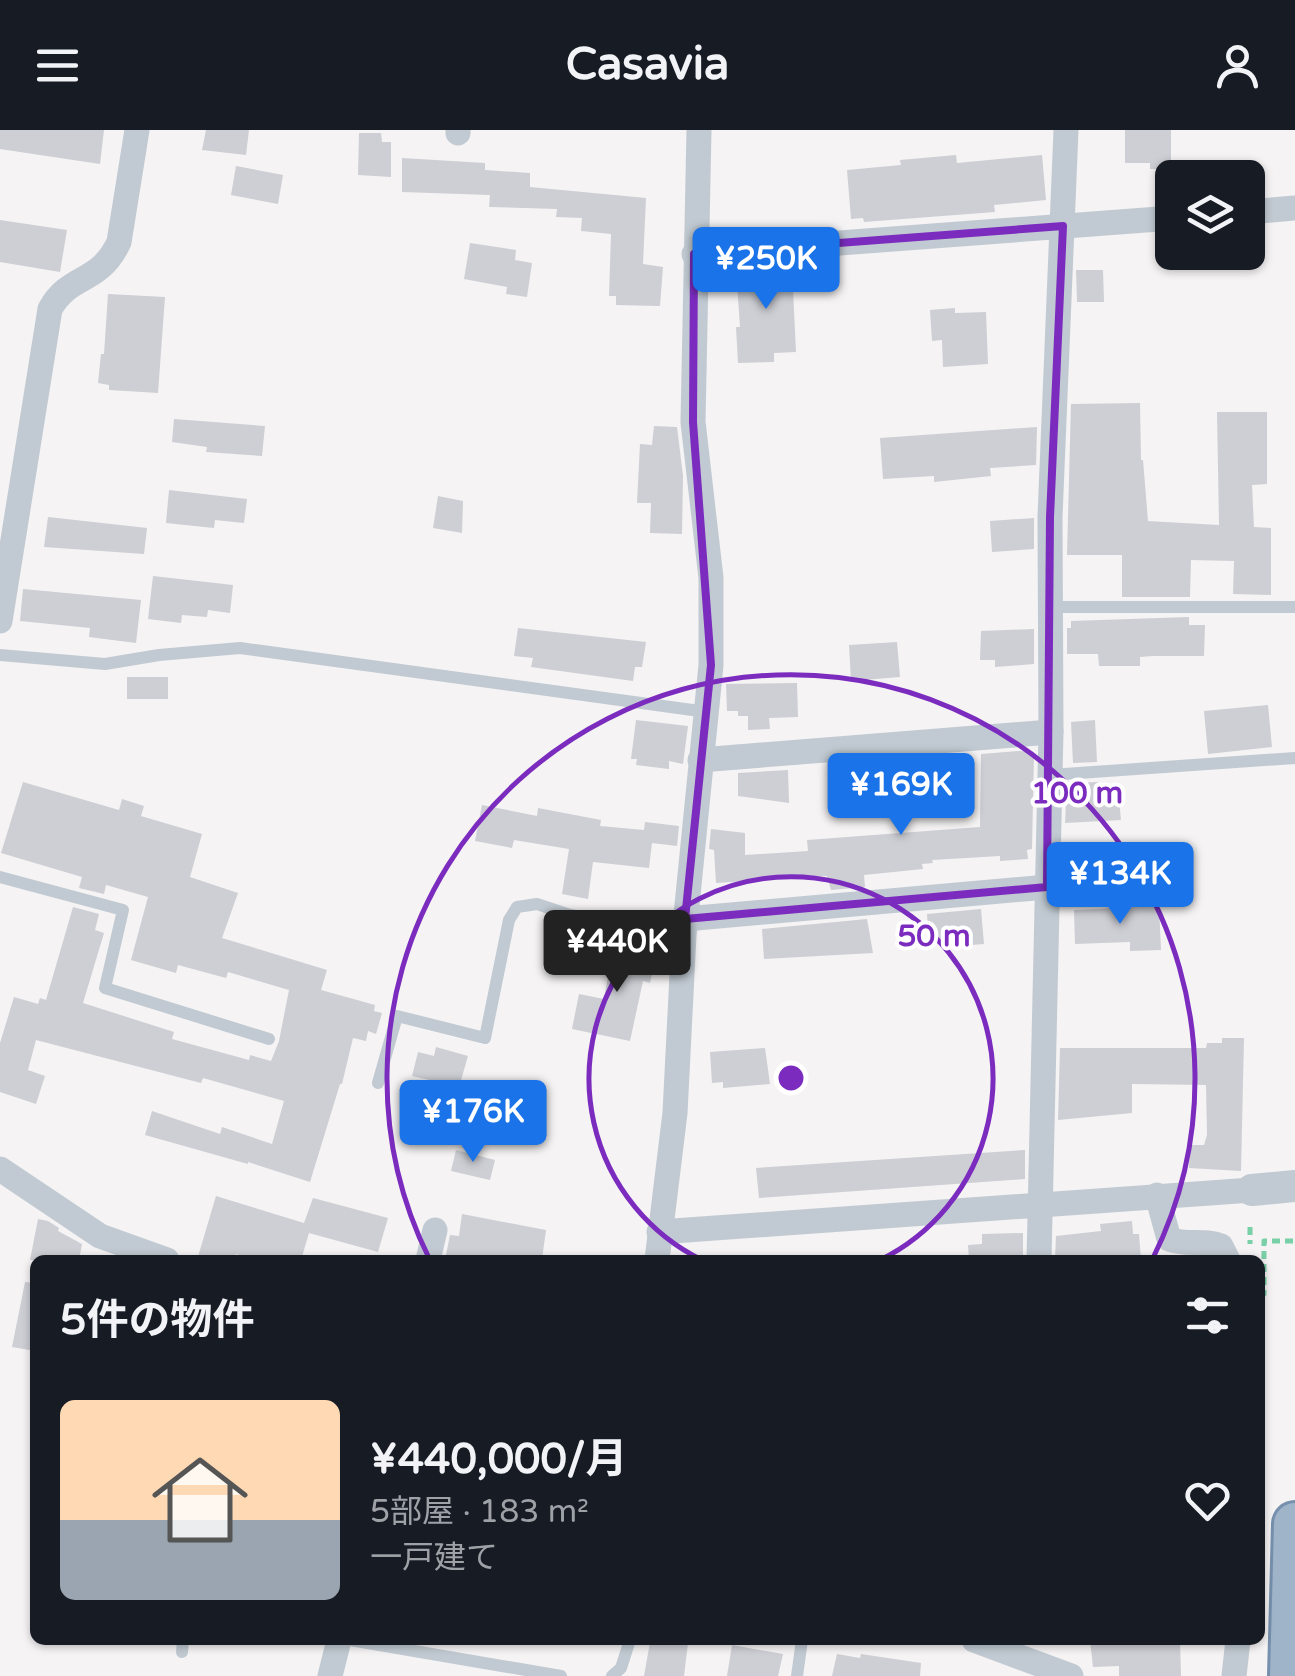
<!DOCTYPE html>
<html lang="ja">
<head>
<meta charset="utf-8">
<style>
	:root { --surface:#171b24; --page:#20242c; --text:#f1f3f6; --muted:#9ea1a6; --line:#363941; --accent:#1a73e8 }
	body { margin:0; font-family:"Varela Round","Noto Sans JP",sans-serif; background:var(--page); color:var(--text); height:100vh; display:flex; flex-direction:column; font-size:38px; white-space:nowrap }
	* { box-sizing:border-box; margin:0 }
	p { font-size:32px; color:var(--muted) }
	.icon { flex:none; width:55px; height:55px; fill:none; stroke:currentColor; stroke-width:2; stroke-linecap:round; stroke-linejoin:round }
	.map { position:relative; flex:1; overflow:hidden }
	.details { position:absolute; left:30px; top:1125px; width:1235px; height:390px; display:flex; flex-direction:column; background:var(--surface); border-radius:15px; box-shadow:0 2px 8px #0004 }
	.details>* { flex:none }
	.controls { position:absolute; left:1155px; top:30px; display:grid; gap:20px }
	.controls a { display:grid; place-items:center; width:110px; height:110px; border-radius:15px; background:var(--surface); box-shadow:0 2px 8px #0004; font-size:50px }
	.price { position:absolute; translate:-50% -85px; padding:0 22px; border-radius:10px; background:var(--accent); color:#fff; font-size:32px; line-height:65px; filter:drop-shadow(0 2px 5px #0008) }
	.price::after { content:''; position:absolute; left:50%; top:60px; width:30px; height:22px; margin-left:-15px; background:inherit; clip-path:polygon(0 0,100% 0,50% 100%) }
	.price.selected { background:#222; color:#fff }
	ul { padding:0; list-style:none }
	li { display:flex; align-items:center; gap:30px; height:250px; padding:0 30px }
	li+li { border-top:2px solid var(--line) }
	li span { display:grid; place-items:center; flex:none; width:280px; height:200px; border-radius:15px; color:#555 }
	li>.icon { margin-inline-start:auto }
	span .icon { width:120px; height:120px; fill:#fffc; stroke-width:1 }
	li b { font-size:42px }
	h2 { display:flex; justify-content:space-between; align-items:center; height:120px; padding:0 30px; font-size:42px }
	header { display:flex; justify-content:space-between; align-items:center; height:130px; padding:0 30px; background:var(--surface); font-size:45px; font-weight:700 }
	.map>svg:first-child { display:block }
	.building { fill:#cdcfd5 }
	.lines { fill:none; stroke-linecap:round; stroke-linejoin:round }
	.trunk-casing { stroke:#7690ad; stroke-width:48 }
	.path { stroke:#7ad0a6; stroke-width:5; stroke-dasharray:8 5; stroke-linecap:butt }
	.service { stroke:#c1cad2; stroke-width:12 }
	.minor { stroke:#c1cad2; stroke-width:25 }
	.tertiary { stroke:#c1cad2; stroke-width:32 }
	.trunk { stroke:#9fb4c9; stroke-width:42 }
	.marked { fill:none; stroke:#7b2cbf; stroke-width:8; stroke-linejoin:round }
	.ring { fill:none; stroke:#7b2cbf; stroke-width:5 }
	.centre { fill:#7b2cbf; stroke:#fff; stroke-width:5 }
	.ring-label { font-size:30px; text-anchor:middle; font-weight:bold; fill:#7b2cbf; stroke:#fff; stroke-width:8; stroke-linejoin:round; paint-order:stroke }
</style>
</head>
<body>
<header><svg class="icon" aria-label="menu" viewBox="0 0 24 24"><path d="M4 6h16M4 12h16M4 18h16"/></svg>Casavia<svg class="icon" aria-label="person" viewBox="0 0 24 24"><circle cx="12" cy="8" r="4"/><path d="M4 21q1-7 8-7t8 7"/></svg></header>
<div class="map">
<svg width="1295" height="1546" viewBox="0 0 1295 1546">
	<rect width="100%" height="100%" fill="#f5f3f3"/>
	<g class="building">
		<polygon points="0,0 104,0 100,34 0,19"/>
		<polygon points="206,0 249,0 246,25 202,20"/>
		<polygon points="1125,0 1171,0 1171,39 1150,39 1150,33 1125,33"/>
		<polygon points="359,3 381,3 382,12 391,12 391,47 358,45"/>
		<polygon points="956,25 957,33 1042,25 1046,70 994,75 995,82 864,92 863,88 851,89 847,40 901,35 900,30"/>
		<polygon points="402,28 485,33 485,40 530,43 530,57 646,68 643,134 663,137 660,176 616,175 616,166 609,166 611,104 581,101 582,88 556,87 557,79 489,77 490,65 402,62"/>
		<polygon points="236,36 283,45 278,74 231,65"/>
		<polygon points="0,90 67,100 60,142 0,132"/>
		<polygon points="470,113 516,120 515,130 532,133 527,167 506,164 507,157 464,149"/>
		<polygon points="798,134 800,160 793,160 796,222 774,223 774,232 738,233 736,197 740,197 736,139"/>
		<polygon points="1076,140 1103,140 1104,172 1077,172"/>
		<polygon points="108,164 165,167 158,263 109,260 109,255 98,253 101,224 104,224"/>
		<polygon points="955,178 955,183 986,182 988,234 943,237 942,210 932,211 930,180"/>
		<polygon points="1140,273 1141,330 1143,330 1148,391 1165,392 1219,395 1217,282 1267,282 1267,354 1252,355 1254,397 1271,398 1271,465 1233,464 1234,431 1191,430 1190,467 1122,467 1122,425 1067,425 1071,274"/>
		<polygon points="174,289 265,296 262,326 206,322 207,317 172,312"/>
		<polygon points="654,296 677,297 683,346 682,404 650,403 651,373 637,373 640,314 652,315"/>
		<polygon points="1037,297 1036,335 990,338 991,346 934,352 934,346 883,349 880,308"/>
		<polygon points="169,360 247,369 244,393 215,390 214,398 166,393"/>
		<polygon points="438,366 463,371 462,403 433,398"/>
		<polygon points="48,387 147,398 144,424 44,417"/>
		<polygon points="1034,388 1034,419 992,422 990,391"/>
		<polygon points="153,446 233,455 230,483 208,480 207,487 182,485 181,493 148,489"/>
		<polygon points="23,459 141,470 136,513 89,507 90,498 20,491"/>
		<polygon points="1189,487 1189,495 1205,495 1204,526 1153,526 1140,527 1140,536 1099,536 1098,524 1067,524 1067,498 1071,498 1071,491"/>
		<polygon points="518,498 646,512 642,537 635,537 633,551 531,537 533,528 514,526"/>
		<polygon points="1034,499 1034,534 995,537 995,530 980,530 981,501"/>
		<polygon points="897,512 900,547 851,551 849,515"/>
		<rect x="127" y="547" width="41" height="22"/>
		<polygon points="797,553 798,587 769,588 770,599 748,600 748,586 738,586 738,581 727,581 726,554"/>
		<polygon points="1268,575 1272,617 1208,624 1204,581"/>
		<polygon points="636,590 688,596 683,634 669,631 669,639 636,635 637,629 631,629"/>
		<polygon points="1095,590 1097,632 1073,633 1071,592"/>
		<polygon points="1019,621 1034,622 1032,719 1027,720 1028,729 1000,731 1000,726 932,730 933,733 922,734 923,739 864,745 865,757 831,760 827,746 716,753 714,720 709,719 711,699 745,703 745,725 808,721 807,710 980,697 981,624"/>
		<polygon points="788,640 789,673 738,666 738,643"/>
		<polygon points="23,652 119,680 122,669 144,676 141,686 202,704 190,747 238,763 222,808 327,840 321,860 375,875 374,881 382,883 376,904 368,901 366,911 353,908 342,954 340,954 310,1052 248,1032 248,1034 145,1005 152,981 220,1004 222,997 272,1014 284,971 203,948 201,953 36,910 28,940 45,946 36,974 0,962 0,913 14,867 38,874 40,868 46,870 73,777 99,784 95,800 104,803 83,873 174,902 172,909 249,930 250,925 271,931 279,911 289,860 228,842 226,848 178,835 176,843 131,830 148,767 106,755 104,764 79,758 82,747 1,723"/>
		<polygon points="1098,652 1099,660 1118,659 1121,690 1065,693 1066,673 1076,672 1075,653"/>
		<polygon points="482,675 537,686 538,678 601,690 600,696 644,700 645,692 679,696 677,716 652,713 649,738 593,732 588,769 562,764 569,719 514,710 512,718 475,711"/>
		<polygon points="1159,776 1161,820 1130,821 1130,812 1075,814 1074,780"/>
		<polygon points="981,779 984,814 945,817 945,813 929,814 927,784"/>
		<polygon points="867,789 873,823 764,829 762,799"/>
		<polygon points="614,813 657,822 650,853 643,851 630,911 572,899 579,864 604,869"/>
		<polygon points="1222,908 1244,908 1241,1041 1189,1038 1190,1015 1204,1015 1207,1005 1206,955 1132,954 1132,983 1058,990 1060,918 1206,918 1207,913 1222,913"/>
		<polygon points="436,917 468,926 459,957 412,946 418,922 434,926"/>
		<polygon points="765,918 770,954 723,958 723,952 712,953 710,922"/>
		<polygon points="456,1020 495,1030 490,1050 451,1041"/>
		<polygon points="1025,1020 1025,1049 759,1068 756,1038"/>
		<polygon points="216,1066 304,1093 313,1068 388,1088 378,1122 309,1103 301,1130 254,1130 236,1124 234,1130 197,1130"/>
		<polygon points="462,1084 546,1100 542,1129 445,1130 450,1105 459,1106"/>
		<polygon points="38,1089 48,1091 59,1098 58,1101 82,1114 79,1130 30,1130"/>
		<polygon points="1132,1091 1133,1104 1139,1104 1141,1130 1055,1130 1056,1106 1101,1101 1100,1094"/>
		<polygon points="1023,1103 1023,1130 969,1130 968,1115 982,1114 982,1104"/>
		<polygon points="25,1152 35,1153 35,1221 12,1217"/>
		<polygon points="657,1510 688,1513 684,1546 644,1546 650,1512 656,1513"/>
		<polygon points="1090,1510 1180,1510 1181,1546 1119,1546 1119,1536 1093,1537"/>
		<polygon points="732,1515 783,1524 778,1546 727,1546"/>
		<polygon points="837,1524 860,1528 861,1524 921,1533 920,1546 832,1546"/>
	</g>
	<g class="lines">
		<g class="trunk-casing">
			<polyline id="trunk" points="1291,1546 1295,1394"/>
		</g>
		<g class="path">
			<polyline points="1250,1097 1250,1114"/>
			<polyline points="1260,1164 1264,1164 1264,1111 1295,1111"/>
		</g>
		<g class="service">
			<polyline points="1052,477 1295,477"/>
			<polyline points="0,525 105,534 159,525 240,518 707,582"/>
			<polyline points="1050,645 1295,628"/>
			<polyline points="0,747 123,780 105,858 269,909"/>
			<polyline points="378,953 397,886 485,908 509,790 517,777 537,774 570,785 684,805"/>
			<polyline points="350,1510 561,1546"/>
			<polyline points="182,1522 183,1510"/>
			<polyline points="612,1546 621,1538 630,1510"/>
			<polyline points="797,1546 802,1510"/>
		</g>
		<g class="minor">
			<polyline points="458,3 458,0"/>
			<polyline points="1248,82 1295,78"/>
			<polyline points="694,124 1172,88"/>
			<path d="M0 491 50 179C70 143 99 155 119 112L137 0"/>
			<polyline points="700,630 1051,602"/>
			<polyline points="685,789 1047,757"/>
			<polyline points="0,1039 100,1106 167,1130"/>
			<path d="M1157 1065 1169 1109C1186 1116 1205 1109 1221 1116L1228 1130"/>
			<polyline points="659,1102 1252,1060"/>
			<polyline points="428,1130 435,1100"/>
			<polyline points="657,1130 675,983 684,805 711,535 711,448 693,292 699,0"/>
			<polyline points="1039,1130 1051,602 1050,387 1066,0"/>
			<polyline points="974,1510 1071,1546"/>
			<polyline points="330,1546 339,1510"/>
			<polyline points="1234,1546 1238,1510"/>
		</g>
		<polyline class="tertiary" points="1252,1060 1295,1056"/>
		<use href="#trunk" class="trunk"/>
	</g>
	<path class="marked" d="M1063 96 1050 387 1047 757 685 789 711 535 693 292 694 124Z"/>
	<g class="ring">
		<path d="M702 1130A202 202 0 1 1 880 1130"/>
		<path d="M429 1128A404 404 0 1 1 1153 1128"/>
	</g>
	<circle cx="791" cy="948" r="15" class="centre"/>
	<g class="ring-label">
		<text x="1077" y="673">100 m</text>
		<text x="934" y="816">50 m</text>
	</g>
</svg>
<div class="controls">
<a><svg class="icon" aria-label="layers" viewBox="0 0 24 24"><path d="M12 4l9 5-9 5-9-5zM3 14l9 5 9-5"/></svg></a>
</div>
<b class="price" style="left:766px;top:182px">¥250K</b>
<b class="price" style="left:901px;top:708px">¥169K</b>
<b class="price" style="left:1120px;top:797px">¥134K</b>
<b class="price selected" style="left:617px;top:865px">¥440K</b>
<b class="price" style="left:473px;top:1035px">¥176K</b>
<section class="details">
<h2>5件の物件<svg class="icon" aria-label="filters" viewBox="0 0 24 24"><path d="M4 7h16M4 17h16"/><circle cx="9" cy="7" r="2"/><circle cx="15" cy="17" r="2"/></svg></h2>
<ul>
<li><span style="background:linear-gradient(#ffd9b3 60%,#9aa5b1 0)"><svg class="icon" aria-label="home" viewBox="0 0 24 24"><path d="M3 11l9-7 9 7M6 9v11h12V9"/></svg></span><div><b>¥440,000/月</b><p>5部屋 · 183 m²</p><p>一戸建て</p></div><svg class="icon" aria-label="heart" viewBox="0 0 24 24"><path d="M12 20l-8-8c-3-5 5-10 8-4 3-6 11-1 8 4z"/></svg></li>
</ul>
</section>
</div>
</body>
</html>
